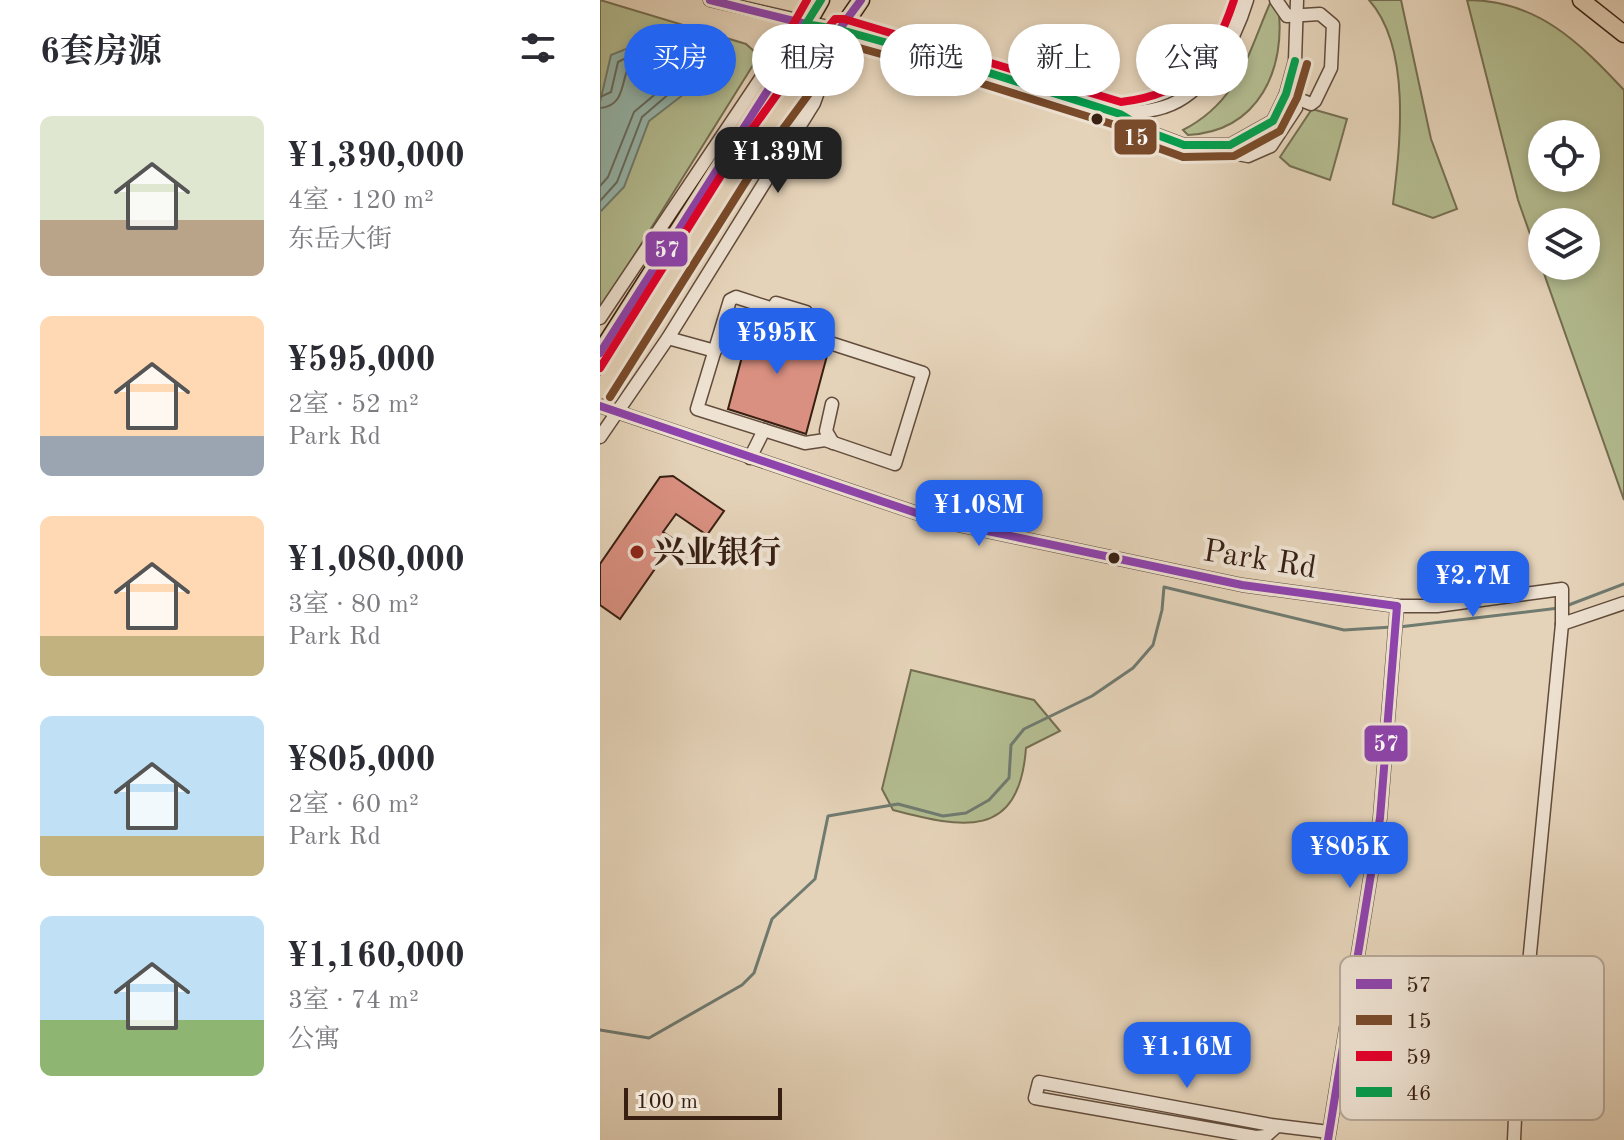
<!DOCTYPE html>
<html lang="zh">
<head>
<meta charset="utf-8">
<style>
	:root { --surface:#fff; --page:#f2f2f3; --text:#2b2b33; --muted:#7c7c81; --accent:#2563eb }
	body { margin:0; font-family:"Old Standard TT","Noto Serif SC",serif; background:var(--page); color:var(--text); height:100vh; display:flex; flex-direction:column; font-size:30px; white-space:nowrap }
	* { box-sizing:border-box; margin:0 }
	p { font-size:26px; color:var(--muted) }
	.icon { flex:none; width:44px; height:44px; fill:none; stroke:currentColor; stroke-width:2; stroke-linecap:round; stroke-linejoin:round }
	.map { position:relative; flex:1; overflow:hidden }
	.drawer { display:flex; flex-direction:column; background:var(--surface); width:600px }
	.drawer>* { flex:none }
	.hud { position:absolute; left:24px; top:24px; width:760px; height:72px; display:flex; gap:16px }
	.controls { position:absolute; left:928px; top:120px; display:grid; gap:16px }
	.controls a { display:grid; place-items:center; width:72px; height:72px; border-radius:50%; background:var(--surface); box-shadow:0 4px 12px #0003; font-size:40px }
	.scale { position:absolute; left:24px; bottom:20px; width:158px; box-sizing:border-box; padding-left:8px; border:4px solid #371f12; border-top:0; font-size:22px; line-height:28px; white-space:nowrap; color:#371f12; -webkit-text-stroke:6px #eee2d2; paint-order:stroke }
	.price { position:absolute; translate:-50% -68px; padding:0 18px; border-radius:16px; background:var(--accent); color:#fff; font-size:26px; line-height:52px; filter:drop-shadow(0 2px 4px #0008) }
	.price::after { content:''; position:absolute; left:50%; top:48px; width:24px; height:18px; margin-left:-12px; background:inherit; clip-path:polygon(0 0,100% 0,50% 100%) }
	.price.selected { background:#222; color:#fff }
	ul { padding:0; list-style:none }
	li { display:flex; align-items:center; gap:24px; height:200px; padding:0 40px }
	li span { display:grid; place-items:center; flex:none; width:224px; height:160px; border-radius:12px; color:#555 }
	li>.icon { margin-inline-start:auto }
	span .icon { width:96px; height:96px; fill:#fffc; stroke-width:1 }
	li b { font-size:34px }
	h2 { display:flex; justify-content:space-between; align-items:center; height:96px; padding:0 40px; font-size:34px }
	.tag { padding:0 28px; border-radius:36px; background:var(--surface); box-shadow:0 4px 12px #0003; font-size:28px; line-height:72px }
	.tag.selected { background:var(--accent); color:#fff }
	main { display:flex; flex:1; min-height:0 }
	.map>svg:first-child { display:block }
	.green { fill:#b3bc90; stroke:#756e51; stroke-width:2; fill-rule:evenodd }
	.water { fill:#96b8ae; stroke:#707b70; stroke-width:2 }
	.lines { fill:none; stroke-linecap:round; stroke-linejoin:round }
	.shore { stroke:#666c60; stroke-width:2 }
	.stream { stroke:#707b70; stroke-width:3 }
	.building { fill:#da9081; stroke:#371f12; stroke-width:2 }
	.minor-casing { stroke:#624c3c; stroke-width:15 }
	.major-casing { stroke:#371f12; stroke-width:19 }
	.minor { stroke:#eee2d2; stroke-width:12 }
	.major { stroke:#e5d3b9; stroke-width:16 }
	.bus-1-casing { stroke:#eee2d2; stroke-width:14 }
	.bus-2-casing { stroke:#eee2d2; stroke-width:14 }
	.bus-3-casing { stroke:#eee2d2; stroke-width:14 }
	.bus-4-casing { stroke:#eee2d2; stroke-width:14 }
	.bus-1 { stroke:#8e44ad; stroke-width:8 }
	.bus-2 { stroke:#7a4b2a; stroke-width:8 }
	.bus-3 { stroke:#e4002b; stroke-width:8 }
	.bus-4 { stroke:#039f4e; stroke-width:8 }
	.bus-dot { fill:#371f12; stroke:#eee2d2; stroke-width:3 }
	.poi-dot { fill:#8f2418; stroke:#eee2d2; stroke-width:3 }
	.labels { text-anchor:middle; stroke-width:8; stroke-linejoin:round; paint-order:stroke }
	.poi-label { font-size:32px; font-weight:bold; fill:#371f12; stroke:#eee2d2; text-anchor:start }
	.street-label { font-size:32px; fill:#371f12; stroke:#eee2d2 }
	.key { fill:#eee2d2; stroke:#b7a898; stroke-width:2 }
	.key-label { font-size:22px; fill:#371f12 }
	.line-badge { stroke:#eee2d2; stroke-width:3 }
	.badge-label { font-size:22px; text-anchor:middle; font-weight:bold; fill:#fff }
</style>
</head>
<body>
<main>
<section class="drawer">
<h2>6套房源<svg class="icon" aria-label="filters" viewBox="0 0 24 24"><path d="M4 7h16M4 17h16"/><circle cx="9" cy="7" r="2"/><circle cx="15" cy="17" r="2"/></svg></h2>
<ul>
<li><span style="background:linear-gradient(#dfe7d0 65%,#b9a48a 0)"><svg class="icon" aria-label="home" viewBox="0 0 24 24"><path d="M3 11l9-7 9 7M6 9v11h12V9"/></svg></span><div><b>¥1,390,000</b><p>4室 · 120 m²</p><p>东岳大街</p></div></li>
<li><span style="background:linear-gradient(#ffd9b3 75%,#9aa5b1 0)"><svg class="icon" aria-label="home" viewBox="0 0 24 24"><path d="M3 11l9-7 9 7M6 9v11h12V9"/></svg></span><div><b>¥595,000</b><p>2室 · 52 m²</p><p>Park Rd</p></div></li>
<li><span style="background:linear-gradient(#ffd9b3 75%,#c2b280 0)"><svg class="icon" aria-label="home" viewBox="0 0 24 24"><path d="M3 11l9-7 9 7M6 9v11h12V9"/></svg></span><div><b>¥1,080,000</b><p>3室 · 80 m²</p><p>Park Rd</p></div></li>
<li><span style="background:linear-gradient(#bfe0f5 75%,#c2b280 0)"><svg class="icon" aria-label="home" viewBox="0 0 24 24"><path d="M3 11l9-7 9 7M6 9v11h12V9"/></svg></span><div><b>¥805,000</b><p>2室 · 60 m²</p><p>Park Rd</p></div></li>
<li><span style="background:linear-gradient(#bfe0f5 65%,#8fb573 0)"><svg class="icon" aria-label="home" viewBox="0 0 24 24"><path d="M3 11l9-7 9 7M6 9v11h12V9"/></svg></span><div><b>¥1,160,000</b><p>3室 · 74 m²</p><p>公寓</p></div></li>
</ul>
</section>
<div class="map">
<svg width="1024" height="1140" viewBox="0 0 1024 1140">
	<rect width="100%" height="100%" fill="#e5d3b9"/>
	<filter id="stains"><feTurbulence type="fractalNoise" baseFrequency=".0025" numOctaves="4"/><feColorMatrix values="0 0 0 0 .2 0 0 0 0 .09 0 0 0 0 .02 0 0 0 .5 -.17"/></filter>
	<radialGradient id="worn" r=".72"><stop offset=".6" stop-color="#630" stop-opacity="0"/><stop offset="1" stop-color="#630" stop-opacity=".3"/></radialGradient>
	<g class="green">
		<polygon points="0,0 146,44 156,53 155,62 0,310"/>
		<path d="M769 0H801L831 139 857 209 833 218 793 204C800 146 812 48 769 0Z"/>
		<path d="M867 0C937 0 979 42 1024 90V500L918 200ZM942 134H986V178H942ZM942 222H986V266H942Z"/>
		<path d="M671 1 678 4C687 69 659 131 588 135L583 130C639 101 647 55 671 1Z"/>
		<polygon points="712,109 747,119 730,180 690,166 680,157"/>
		<path d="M311 670 434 700 460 731 426 748C419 841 362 828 293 810L282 789Z"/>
	</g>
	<polygon class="water" points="31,47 77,60 88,91 49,121 24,187 0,212 0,102 11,55"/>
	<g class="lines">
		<g class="shore">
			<polyline points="0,97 11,92 18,62 32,55 70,66 78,86 42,117 17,182 0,201"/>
			<path d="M0 108C24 106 21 84 28 68L34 66 64 76 65 86 34 112 8 177 0 186"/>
		</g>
		<g class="stream">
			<polyline points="966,606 1024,584"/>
			<polyline points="799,627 959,608"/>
			<polyline points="0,1030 49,1038 142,985 154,973 172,919 215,879 228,816 298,804 343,816 366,813 389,800 409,778 411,745 424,729 492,696 533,668 553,645 562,610 564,587 744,630 792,627"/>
		</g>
	</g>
	<g class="building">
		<polygon points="154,312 192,319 186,341 228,352 206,434 128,409"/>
		<polygon points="73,476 124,511 107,535 76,514 63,532 75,540 20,619 0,605 0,564 60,477"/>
	</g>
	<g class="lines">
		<g class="minor-casing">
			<g id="minor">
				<path d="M110 0 241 30 520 114C534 112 550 112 564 107 606 94 635 40 647 0"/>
				<polyline points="676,0 687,16 720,14 733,25 731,68 715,101 711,104 686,94"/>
				<polyline points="520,114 552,133 584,145 630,145 673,121 686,94 695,61 697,0"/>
				<polyline points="617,150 648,156 671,146 696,108 686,94"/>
				<polygon points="136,297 173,309 176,303 206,312 199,333 323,373 295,464 225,440 205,443 97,409 130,300"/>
				<polyline points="0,318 163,75 191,42"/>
				<polyline points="68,338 115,351"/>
				<polyline points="232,404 226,431 233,443"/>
				<polyline points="0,406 340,521 642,585 797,606 780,818 728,1140"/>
				<polyline points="0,437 68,338 214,103 237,40"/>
				<polyline points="150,458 164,430"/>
				<polyline points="797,606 837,606 962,589 962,624 916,1097 914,1140"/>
				<polyline points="962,624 1024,603"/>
				<polyline points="677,1126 666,1136 656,1137 435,1098 439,1082 671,1125 729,1132"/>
			</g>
		</g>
		<g class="major-casing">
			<g id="major">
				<polyline points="981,0 1024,34"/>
				<polyline points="0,353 182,68 221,0"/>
				<path d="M0 391C58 300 115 208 175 119 203 78 234 41 261 0"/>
			</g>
		</g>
		<use href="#minor" class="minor"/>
		<use href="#major" class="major"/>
		<g class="bus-1-casing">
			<g id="bus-1">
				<polyline points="198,85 261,0"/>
				<polyline points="0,353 182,68 206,24 110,0"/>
				<polyline points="0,406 340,521 642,585 797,606 780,818 728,1140"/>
			</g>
		</g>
		<g class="bus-2-casing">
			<g id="bus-2">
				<polyline points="204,36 238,42 342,71 515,125 547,144 583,157 634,156 680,131 697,98 707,64"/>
				<polyline points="10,397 155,167 250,38"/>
			</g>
		</g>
		<g class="bus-3-casing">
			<g id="bus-3">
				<polyline points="169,67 207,0"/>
				<path d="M0 368 135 153 198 65 235 19H244L521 102C589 94 613 63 634 0"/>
			</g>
		</g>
		<g class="bus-4-casing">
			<polyline id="bus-4" points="221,0 206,24 241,30 345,59 520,114 552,133 584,145 630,145 673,121 686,94 695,61"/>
		</g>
		<use href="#bus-1" class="bus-1"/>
		<use href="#bus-2" class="bus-2"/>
		<use href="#bus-3" class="bus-3"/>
		<use href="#bus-4" class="bus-4"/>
	</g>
	<g class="bus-dot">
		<circle cx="497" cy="119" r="7"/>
		<circle cx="514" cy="558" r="7"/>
	</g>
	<circle class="poi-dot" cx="37" cy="552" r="8"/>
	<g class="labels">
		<g class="poi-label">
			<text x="53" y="563">兴业银行</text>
		</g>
		<g class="street-label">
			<text transform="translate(660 558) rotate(9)" y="11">Park Rd</text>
		</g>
	</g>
	<rect x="740" y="956" width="264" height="164" rx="12" class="key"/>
	<rect x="756" y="979" width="36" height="10" fill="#8e44ad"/>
	<rect x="756" y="1015" width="36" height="10" fill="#7a4b2a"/>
	<rect x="756" y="1051" width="36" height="10" fill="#e4002b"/>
	<rect x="756" y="1087" width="36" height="10" fill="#039f4e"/>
	<g class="key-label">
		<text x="806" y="992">57</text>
		<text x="806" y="1028">15</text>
		<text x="806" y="1064">59</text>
		<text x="806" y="1100">46</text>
	</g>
	<g class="line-badge">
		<rect x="513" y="118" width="45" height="38" rx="8" fill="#7a4b2a"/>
		<rect x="44" y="230" width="45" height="38" rx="8" fill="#8e44ad"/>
		<rect x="763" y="724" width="46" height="39" rx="8" fill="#8e44ad"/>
	</g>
	<g class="badge-label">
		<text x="536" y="145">15</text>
		<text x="67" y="257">57</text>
		<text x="786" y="751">57</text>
	</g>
	<rect width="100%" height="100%" filter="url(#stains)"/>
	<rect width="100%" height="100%" fill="url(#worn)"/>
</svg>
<div class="controls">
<a><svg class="icon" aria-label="locate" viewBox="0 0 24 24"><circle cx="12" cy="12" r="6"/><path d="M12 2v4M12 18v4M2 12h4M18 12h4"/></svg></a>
<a><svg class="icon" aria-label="layers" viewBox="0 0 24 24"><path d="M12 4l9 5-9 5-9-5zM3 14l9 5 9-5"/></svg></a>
</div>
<div class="scale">100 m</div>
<b class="price selected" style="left:178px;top:195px">¥1.39M</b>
<b class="price" style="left:177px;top:376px">¥595K</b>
<b class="price" style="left:379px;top:548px">¥1.08M</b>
<b class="price" style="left:873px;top:619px">¥2.7M</b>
<b class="price" style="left:750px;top:890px">¥805K</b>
<b class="price" style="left:587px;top:1090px">¥1.16M</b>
<div class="hud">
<a class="tag selected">买房</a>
<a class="tag">租房</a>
<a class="tag">筛选</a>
<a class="tag">新上</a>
<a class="tag">公寓</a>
</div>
</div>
</main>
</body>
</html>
